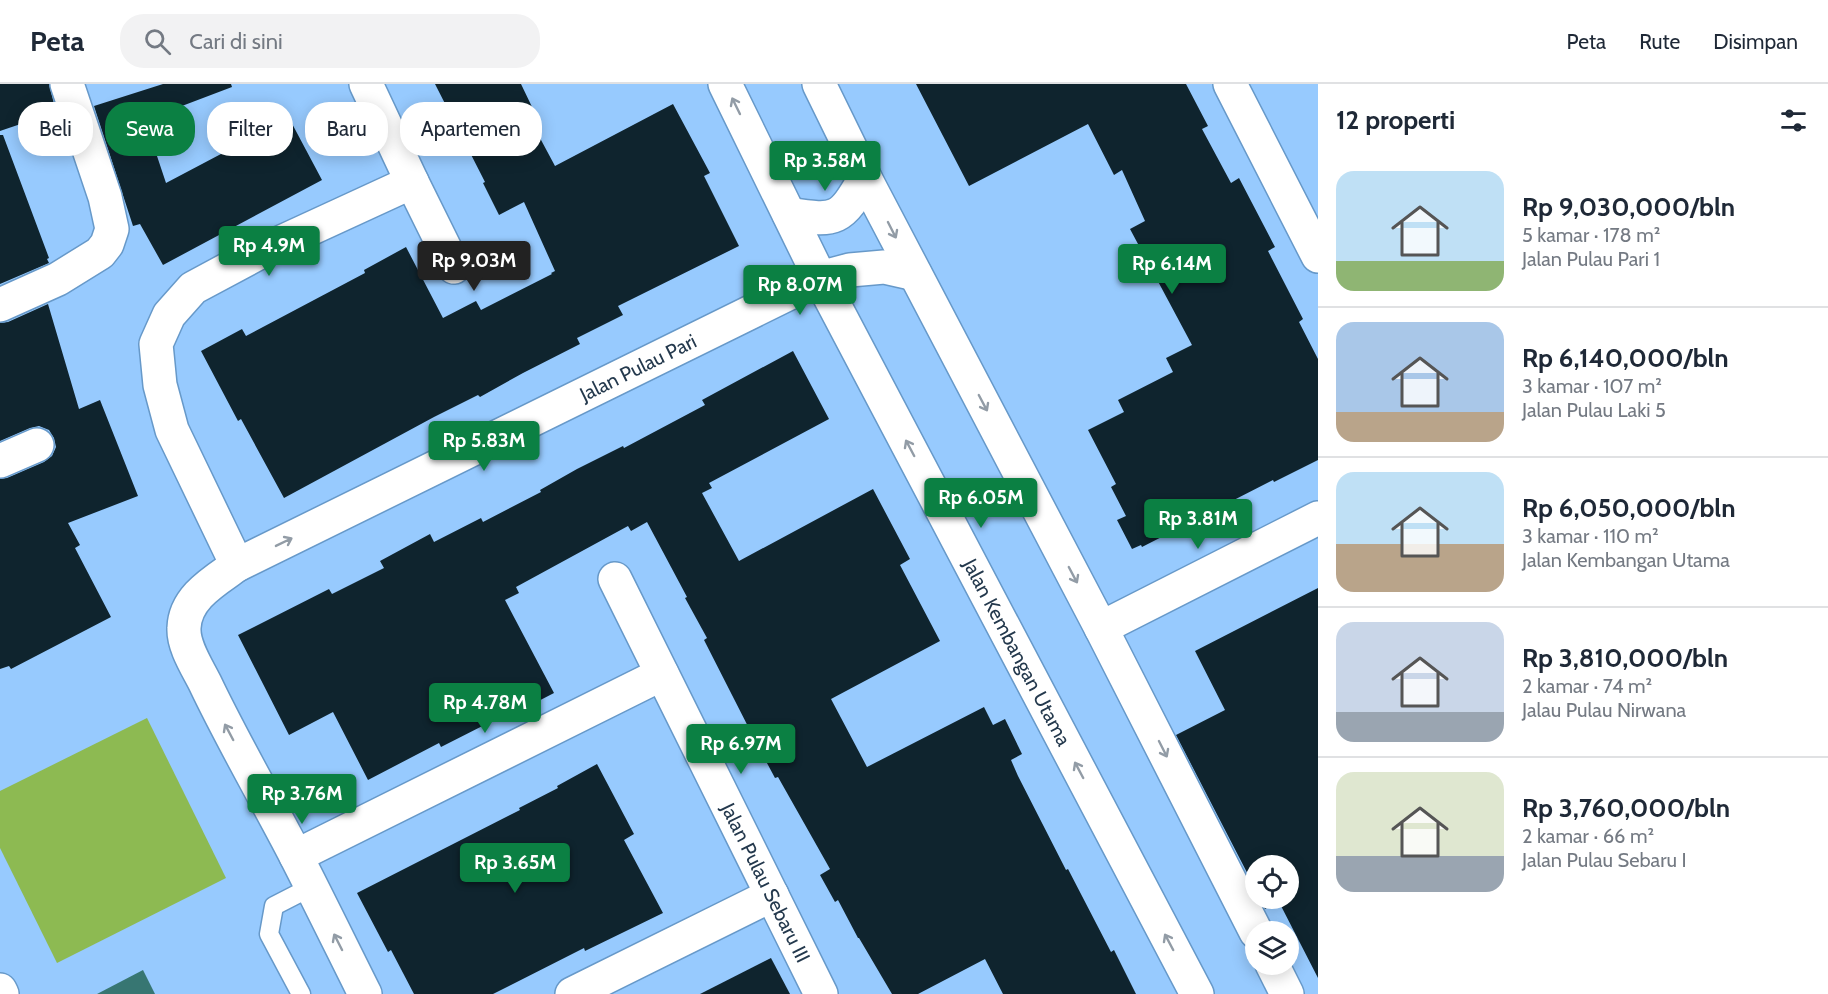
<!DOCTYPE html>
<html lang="id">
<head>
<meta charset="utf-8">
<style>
	:root { --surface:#fff; --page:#f2f2f3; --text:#1f2937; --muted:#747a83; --line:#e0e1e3; --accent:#0b8043 }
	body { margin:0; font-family:Cabin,sans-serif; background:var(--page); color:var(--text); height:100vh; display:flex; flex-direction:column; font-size:22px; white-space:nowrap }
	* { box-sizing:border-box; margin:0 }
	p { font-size:20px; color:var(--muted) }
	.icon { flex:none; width:33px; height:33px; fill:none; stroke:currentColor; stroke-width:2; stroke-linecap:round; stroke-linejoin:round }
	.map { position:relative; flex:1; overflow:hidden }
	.sheet { display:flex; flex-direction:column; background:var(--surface); width:510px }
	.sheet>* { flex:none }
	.banner { position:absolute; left:18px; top:18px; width:570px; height:54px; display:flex; gap:12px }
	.tools { position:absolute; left:1245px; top:771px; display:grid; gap:12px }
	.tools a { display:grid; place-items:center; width:54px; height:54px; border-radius:50%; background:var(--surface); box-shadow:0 3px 15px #0003; font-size:30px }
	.price { position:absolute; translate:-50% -51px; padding:0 14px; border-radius:6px; background:var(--accent); color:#fff; font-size:20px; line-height:39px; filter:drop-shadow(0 2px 3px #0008) }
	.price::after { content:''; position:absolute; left:50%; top:36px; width:18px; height:14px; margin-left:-9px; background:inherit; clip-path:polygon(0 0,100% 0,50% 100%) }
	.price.active { background:#222; color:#fff }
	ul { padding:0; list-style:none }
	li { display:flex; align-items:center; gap:18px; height:150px; padding:0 18px }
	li+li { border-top:2px solid var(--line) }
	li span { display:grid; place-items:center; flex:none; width:168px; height:120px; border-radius:18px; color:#555 }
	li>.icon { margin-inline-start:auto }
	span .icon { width:72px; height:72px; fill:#fffc; stroke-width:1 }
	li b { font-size:26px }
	h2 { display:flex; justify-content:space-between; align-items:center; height:72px; padding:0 18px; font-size:26px }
	.pill { padding:0 21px; border-radius:24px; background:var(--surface); box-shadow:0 3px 15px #0003; font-size:21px; line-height:54px }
	.pill.active { background:var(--accent); color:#fff }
	header { display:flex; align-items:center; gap:36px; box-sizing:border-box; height:84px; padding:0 30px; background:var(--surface); border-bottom:2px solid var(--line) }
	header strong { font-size:28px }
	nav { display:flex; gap:33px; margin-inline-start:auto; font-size:21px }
	.search { width:420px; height:54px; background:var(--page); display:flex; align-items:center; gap:15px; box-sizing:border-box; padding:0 21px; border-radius:24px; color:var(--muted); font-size:22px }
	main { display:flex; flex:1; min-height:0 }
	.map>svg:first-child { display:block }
	.green { fill:#8dba52 }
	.water { fill:#377672 }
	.building { fill:#0f242e }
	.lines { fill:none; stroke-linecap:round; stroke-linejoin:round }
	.service-casing { stroke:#6799c9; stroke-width:21 }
	.minor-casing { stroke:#6799c9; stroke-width:36 }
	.service { stroke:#fff; stroke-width:18 }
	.minor { stroke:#fff; stroke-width:33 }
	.oneway { stroke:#929ca6 }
	.labels { text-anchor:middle; stroke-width:6; stroke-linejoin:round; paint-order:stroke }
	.street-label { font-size:20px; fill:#24394d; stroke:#b7d6f5 }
</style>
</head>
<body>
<header>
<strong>Peta</strong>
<div class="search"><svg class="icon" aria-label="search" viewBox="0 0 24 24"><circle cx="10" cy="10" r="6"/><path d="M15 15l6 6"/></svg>Cari di sini</div>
<nav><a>Peta</a><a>Rute</a><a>Disimpan</a></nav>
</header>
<main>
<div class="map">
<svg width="1318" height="910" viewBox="0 0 1318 910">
	<rect width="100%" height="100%" fill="#97cafe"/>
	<polygon class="green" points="147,634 226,794 57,879 0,764 0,707"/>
	<polygon class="water" points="143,886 155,910 97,910"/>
	<g class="building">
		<polygon points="0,0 49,0 56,28 0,47"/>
		<polygon points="163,0 231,0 232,3 145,36 166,99 289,34 322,96 163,181 140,140 133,142 94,22"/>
		<polygon points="435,0 521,0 533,25 526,28 555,82 673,20 710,89 704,92 739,162 618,222 623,231 577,254 580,260 523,289 480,313 478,311 434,333 284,414 241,335 238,337 201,267 242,245 246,252 365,189 364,186 406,163 443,234 476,217 481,226 552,190 551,189 555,187 524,118 499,131 483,99 485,98"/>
		<polygon points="916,0 1186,0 1208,42 1202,45 1231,99 1239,94 1275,163 1268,167 1303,235 1299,238 1318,275 1318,376 1274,398 1273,396 1142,463 1141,461 1132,465 1117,436 1126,432 1111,403 1116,400 1088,346 1124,328 1118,316 1173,288 1166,274 1192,261 1130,145 1145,137 1122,86 1114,91 1088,40 969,102"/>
		<polygon points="0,51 3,51 49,174 47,175 49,179 0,200"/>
		<polygon points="48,220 79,325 100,316 138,412 68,439 80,461 75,464 111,533 11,585 9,582 0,585 0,395 7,394 44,378 52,372 56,363 54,354 49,346 39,342 30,344 0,357 0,239 8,238"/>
		<polygon points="793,267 829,335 709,399 712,404 702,409 739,477 873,405 910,475 900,481 940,557 831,615 867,683 984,623 993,641 1005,635 1022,670 1011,676 1018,692 1066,786 1068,785 1111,868 1114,866 1136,910 1003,910 985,875 918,910 892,910 859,854 858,854 838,816 835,818 820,791 830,785 778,693 775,694 760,666 704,556 707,554 685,514 687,513 647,438 631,447 628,442 516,503 519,509 505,516 554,609 521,626 520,623 441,663 439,659 368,696 333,628 289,651 238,551 329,505 332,510 384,484 380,477 430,450 434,458 481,434 483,438 541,408 540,406 577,385 623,362 624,364 705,321 702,316"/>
		<polygon points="1318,504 1318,894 1279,818 1265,825 1260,814 1288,814 1288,782 1256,782 1256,806 1176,651 1225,626 1195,567"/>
		<polygon points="597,680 634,750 624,756 663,829 585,867 584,864 493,910 414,910 391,866 388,868 357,809 520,726 519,724 558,704 557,702"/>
		<polygon points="771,874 790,910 700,910"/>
	</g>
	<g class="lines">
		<g class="service-casing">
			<polyline id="service" points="301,910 269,850 274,822 311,803"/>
		</g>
		<g class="minor-casing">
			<g id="minor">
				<path id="s1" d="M725 0 820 194 1197 910"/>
				<polyline points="819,0 865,94 1101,544 1256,848"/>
				<polyline points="1230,0 1318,172"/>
				<polyline points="412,98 454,183"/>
				<path d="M789 130C837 138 841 136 865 94"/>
				<polyline points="0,221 58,195 100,169 107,160 112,145 105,113 67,0"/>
				<polyline points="0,377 37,361"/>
				<polyline points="237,481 172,346 160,301 156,260 169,231 193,204 262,167 412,98 366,0"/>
				<path id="s2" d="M615 495 821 910"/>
				<polyline points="1101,544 1318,434"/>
				<polyline points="296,772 662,590"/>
				<polyline points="1272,880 1287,910"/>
				<polyline points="0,906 2,910"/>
				<path id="s3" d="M365 910C342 864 319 817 296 772 266 714 233 658 205 599 197 583 183 562 184 544 185 513 215 497 237 481L820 194 850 186 884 183 915 190"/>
				<polyline points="572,910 772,811"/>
			</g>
		</g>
		<use href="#service" class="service"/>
		<use href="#minor" class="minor"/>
	</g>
	<defs><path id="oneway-shaft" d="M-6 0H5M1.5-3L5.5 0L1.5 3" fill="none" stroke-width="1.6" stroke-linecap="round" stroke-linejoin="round" transform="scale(1.5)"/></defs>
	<g class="oneway">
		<use href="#oneway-shaft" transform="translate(736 22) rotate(-116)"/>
		<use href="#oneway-shaft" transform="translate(892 146) rotate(63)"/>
		<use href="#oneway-shaft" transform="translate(983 319) rotate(62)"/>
		<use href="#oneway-shaft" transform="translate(910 364) rotate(-118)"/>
		<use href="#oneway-shaft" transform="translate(284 458) rotate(-26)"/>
		<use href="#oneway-shaft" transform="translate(1073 491) rotate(62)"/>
		<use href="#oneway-shaft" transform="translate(229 648) rotate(-118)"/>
		<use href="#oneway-shaft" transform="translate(1163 665) rotate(63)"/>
		<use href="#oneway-shaft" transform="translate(1079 686) rotate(-118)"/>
		<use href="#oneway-shaft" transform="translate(338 858) rotate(-117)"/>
		<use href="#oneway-shaft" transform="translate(1169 858) rotate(-118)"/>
	</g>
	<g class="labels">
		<g class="street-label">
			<text dy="7" stroke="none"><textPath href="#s3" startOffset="942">Jalan Pulau Pari</textPath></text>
			<text dy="7" stroke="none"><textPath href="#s1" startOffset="639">Jalan Kembangan Utama</textPath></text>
			<text dy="7" stroke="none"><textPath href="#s2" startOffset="339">Jalan Pulau Sebaru III</textPath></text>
		</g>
	</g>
</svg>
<div class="tools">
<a><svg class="icon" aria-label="locate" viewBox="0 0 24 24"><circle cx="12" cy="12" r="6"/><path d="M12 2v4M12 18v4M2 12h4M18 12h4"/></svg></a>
<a><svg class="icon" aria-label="layers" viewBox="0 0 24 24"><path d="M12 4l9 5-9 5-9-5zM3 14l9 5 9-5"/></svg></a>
</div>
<b class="price" style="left:825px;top:108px">Rp 3.58M</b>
<b class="price" style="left:269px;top:193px">Rp 4.9M</b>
<b class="price active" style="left:474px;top:208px">Rp 9.03M</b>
<b class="price" style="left:1172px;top:211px">Rp 6.14M</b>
<b class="price" style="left:800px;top:232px">Rp 8.07M</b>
<b class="price" style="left:484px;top:388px">Rp 5.83M</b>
<b class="price" style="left:981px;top:445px">Rp 6.05M</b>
<b class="price" style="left:1198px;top:466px">Rp 3.81M</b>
<b class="price" style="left:485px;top:650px">Rp 4.78M</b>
<b class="price" style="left:741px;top:691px">Rp 6.97M</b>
<b class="price" style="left:302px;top:741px">Rp 3.76M</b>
<b class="price" style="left:515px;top:810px">Rp 3.65M</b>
<div class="banner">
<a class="pill">Beli</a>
<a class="pill active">Sewa</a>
<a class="pill">Filter</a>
<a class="pill">Baru</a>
<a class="pill">Apartemen</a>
</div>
</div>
<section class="sheet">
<h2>12 properti<svg class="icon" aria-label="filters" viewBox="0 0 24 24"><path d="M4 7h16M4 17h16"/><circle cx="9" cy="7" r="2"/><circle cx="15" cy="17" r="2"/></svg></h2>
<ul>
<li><span style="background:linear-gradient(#bfe0f5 75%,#8fb573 0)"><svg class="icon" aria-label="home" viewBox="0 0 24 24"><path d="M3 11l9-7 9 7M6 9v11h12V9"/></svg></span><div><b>Rp 9,030,000/bln</b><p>5 kamar · 178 m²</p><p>Jalan Pulau Pari 1</p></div></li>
<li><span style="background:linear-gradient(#a9c7e8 75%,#b9a48a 0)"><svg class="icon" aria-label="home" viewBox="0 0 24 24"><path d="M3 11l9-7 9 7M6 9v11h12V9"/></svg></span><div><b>Rp 6,140,000/bln</b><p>3 kamar · 107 m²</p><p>Jalan Pulau Laki 5</p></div></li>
<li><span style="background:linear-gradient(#bfe0f5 60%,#b9a48a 0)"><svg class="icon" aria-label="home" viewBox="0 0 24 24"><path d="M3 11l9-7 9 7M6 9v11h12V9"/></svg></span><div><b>Rp 6,050,000/bln</b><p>3 kamar · 110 m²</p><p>Jalan Kembangan Utama</p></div></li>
<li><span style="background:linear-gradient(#c9d6e8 75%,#9aa5b1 0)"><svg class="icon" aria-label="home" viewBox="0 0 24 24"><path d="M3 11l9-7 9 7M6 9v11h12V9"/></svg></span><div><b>Rp 3,810,000/bln</b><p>2 kamar · 74 m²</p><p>Jalau Pulau Nirwana</p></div></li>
<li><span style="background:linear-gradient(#dfe7d0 70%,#9aa5b1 0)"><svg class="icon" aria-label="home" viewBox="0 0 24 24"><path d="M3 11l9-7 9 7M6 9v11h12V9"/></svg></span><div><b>Rp 3,760,000/bln</b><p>2 kamar · 66 m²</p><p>Jalan Pulau Sebaru I</p></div></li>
</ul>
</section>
</main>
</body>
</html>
